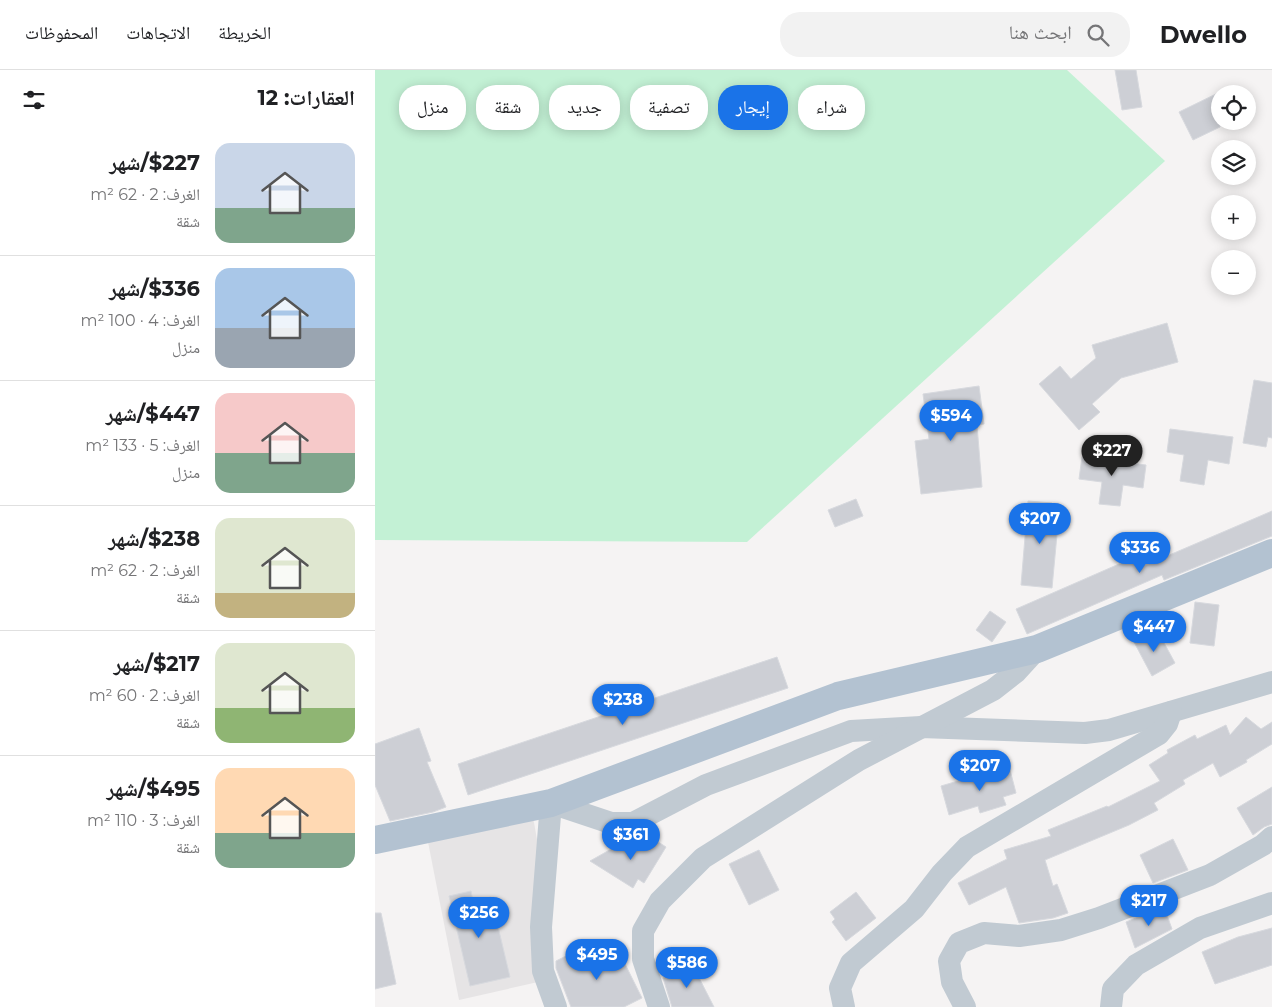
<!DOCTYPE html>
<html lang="ar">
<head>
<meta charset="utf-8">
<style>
	:root { --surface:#fff; --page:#f2f2f2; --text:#202124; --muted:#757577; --line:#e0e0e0; --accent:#1a73e8 }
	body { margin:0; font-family:Montserrat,"Noto Naskh Arabic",sans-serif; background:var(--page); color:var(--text); direction:rtl; height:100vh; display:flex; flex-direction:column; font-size:19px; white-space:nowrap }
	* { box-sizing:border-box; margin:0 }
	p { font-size:16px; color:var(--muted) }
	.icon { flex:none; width:28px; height:28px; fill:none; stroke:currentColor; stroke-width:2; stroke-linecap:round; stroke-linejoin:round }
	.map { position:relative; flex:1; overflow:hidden; direction:ltr }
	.sheet { display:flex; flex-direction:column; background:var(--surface); width:375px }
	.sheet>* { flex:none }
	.guide { position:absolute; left:15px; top:15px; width:475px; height:45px; direction:rtl; display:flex; gap:10px }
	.fabs { position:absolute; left:836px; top:15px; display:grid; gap:10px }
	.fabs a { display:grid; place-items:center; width:45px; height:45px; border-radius:50%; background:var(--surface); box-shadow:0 2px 12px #0003; font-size:25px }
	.price { position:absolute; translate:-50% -42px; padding:0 11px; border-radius:18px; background:var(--accent); color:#fff; font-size:16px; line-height:32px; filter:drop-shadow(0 1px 2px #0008) }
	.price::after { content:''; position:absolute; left:50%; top:30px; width:15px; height:11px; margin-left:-8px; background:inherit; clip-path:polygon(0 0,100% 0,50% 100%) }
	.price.current { background:#222; color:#fff }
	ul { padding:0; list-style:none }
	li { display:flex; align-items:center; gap:15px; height:125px; padding:0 20px }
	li+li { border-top:1px solid var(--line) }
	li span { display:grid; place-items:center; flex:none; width:140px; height:100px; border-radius:15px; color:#555 }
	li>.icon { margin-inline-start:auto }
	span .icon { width:60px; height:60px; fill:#fffc; stroke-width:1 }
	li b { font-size:21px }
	h2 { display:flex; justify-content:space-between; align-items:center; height:60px; padding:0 20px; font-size:21px }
	.chip { padding:0 18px; border-radius:20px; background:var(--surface); box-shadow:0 2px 12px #0003; font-size:18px; line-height:45px }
	.chip.current { background:var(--accent); color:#fff }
	header { display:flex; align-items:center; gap:30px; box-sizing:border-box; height:70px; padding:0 25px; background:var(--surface); border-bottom:1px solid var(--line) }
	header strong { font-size:24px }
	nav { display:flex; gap:28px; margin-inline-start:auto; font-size:18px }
	.search { width:350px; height:45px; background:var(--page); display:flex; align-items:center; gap:12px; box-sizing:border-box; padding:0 18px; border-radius:20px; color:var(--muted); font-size:19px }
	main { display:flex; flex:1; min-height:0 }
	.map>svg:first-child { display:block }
	.education { fill:#e6e4e5 }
	.green { fill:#c3f1d5 }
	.building { fill:#cdcfd5; stroke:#d7d9de }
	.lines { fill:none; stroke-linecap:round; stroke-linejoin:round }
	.minor { stroke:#c1cad2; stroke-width:22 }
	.major { stroke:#b3c2d1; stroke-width:28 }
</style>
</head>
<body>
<header>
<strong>Dwello</strong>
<div class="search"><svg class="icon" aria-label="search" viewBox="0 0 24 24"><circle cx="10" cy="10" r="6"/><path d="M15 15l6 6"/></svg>ابحث هنا</div>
<nav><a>الخريطة</a><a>الاتجاهات</a><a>المحفوظات</a></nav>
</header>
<main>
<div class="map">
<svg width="897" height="937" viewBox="0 0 897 937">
	<rect width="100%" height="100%" fill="#f5f3f3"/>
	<polygon class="education" points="158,747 163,775 163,912 84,930 53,772"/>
	<polygon class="green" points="0,0 692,0 790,91 372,472 0,470"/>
	<g class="building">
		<polygon points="740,0 761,0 767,37 747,40"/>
		<polygon points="845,22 845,57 818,70 804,42"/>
		<polygon points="792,253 803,292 746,308 717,334 725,342 704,360 664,314 685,296 696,309 721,288 717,275"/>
		<polygon points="879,310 897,313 897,368 893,367 891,377 868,373"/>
		<polygon points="604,316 609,354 602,355 607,417 546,424 540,371 554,369 548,324"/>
		<polygon points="795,359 858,367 854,394 833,390 829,415 805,411 809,385 792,382"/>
		<polygon points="707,387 771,395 768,418 748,415 745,436 724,434 727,412 704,409"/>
		<polygon points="481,429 488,446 460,457 453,440"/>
		<polygon points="653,431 677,433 676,443 684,443 677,518 646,515"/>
		<polygon points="897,441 897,466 789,510 787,505 652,564 641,539 760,487 764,498"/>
		<polygon points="820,532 844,535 839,576 815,573"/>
		<polygon points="615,541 631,552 617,572 601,560"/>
		<polygon points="782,560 800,593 777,606 759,572"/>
		<polygon points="402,587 413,618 93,725 83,694"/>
		<polygon points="871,647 886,659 897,652 897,674 871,690 872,692 845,707 838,693 808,710 810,714 779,733 783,740 754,755 670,790 678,816 682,814 693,843 678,848 644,853 631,817 594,835 583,813 632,789 629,780 676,766 673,760 732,736 733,737 785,711 774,695 793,683 792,680 820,665 822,669 851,655 855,665"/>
		<polygon points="44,658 56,691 52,692 71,737 58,742 15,751 0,715 0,674"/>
		<polygon points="634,696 641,723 628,727 631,735 605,743 603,736 574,745 566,716"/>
		<polygon points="897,717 897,754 889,757 878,765 862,738"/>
		<polygon points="274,766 291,777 269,813 263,809 258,818 215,791 247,773 255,777 260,770 268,775"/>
		<polygon points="798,769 813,800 778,813 765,785"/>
		<polygon points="384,780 404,820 374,835 354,794"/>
		<polygon points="96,821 98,831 116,827 135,907 95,916 74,826"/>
		<polygon points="481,822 501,848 471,871 457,852 460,849 455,842"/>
		<polygon points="789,837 797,859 760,878 751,852"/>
		<polygon points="0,843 6,843 21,914 0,919"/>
		<polygon points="897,858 897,895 840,914 827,882 863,867"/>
		<polygon points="197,883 246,886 267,928 249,937 196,937 181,898 181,891"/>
		<polygon points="317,894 339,937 297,937 288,908"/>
	</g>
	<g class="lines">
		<g class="minor">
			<polyline points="181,937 168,901 166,857 176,733 236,753 258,753 331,715 476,661 546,657 710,663 734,660 897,612"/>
			<polyline points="284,937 268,889 268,861 285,831 328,788 484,690 618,620 641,602 662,579"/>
			<polyline points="469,937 465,918 476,893 539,839 567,803 592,777 784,664 792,654 796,642"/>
			<polyline points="590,937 577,912 574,891 584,873 609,863 644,866 686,860 724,848 835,805 888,775 897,767"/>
			<polyline points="736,937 738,919 761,895 825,858 897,833"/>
		</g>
		<polyline class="major" points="0,770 176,733 463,626 662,579 897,483"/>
	</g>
</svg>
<div class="fabs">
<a><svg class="icon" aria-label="locate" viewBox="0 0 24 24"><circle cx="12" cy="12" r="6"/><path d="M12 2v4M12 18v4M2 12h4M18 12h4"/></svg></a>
<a><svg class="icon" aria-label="layers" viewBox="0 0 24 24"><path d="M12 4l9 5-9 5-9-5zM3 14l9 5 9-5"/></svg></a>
<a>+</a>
<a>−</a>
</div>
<b class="price" style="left:576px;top:372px">$594</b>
<b class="price current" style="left:737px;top:407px">$227</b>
<b class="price" style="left:665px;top:475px">$207</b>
<b class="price" style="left:765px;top:504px">$336</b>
<b class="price" style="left:779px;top:583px">$447</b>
<b class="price" style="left:248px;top:656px">$238</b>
<b class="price" style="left:605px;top:722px">$207</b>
<b class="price" style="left:256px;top:791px">$361</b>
<b class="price" style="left:774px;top:857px">$217</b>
<b class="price" style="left:104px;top:869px">$256</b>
<b class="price" style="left:222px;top:911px">$495</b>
<b class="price" style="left:312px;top:919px">$586</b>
<div class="guide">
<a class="chip">شراء</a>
<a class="chip current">إيجار</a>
<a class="chip">تصفية</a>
<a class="chip">جديد</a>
<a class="chip">شقة</a>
<a class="chip">منزل</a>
</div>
</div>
<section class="sheet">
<h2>العقارات: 12<svg class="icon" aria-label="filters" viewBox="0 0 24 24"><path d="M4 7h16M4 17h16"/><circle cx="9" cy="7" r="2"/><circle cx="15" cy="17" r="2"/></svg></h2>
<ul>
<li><span style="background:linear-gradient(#c9d6e8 65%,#7fa58c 0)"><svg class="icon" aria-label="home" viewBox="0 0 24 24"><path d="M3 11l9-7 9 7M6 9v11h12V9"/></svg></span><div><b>$227/شهر</b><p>الغرف: 2 · 62 m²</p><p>شقة</p></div></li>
<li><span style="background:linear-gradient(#a9c7e8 60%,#9aa5b1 0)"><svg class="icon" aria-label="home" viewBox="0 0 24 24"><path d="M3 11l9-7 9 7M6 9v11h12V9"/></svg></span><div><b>$336/شهر</b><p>الغرف: 4 · 100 m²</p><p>منزل</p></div></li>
<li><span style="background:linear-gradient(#f6c9c9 60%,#7fa58c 0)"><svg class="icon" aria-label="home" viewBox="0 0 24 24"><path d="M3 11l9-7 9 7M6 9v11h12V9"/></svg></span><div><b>$447/شهر</b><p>الغرف: 5 · 133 m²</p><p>منزل</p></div></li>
<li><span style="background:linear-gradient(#dfe7d0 75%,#c2b280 0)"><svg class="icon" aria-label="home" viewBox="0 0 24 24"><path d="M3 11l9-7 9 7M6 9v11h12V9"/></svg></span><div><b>$238/شهر</b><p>الغرف: 2 · 62 m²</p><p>شقة</p></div></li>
<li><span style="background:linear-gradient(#dfe7d0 65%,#8fb573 0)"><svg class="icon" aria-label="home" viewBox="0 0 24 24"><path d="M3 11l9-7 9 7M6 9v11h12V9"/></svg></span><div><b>$217/شهر</b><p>الغرف: 2 · 60 m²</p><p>شقة</p></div></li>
<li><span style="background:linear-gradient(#ffd9b3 65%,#7fa58c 0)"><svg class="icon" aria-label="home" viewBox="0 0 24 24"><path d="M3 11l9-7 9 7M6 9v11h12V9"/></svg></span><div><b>$495/شهر</b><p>الغرف: 3 · 110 m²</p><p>شقة</p></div></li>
</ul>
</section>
</main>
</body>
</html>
